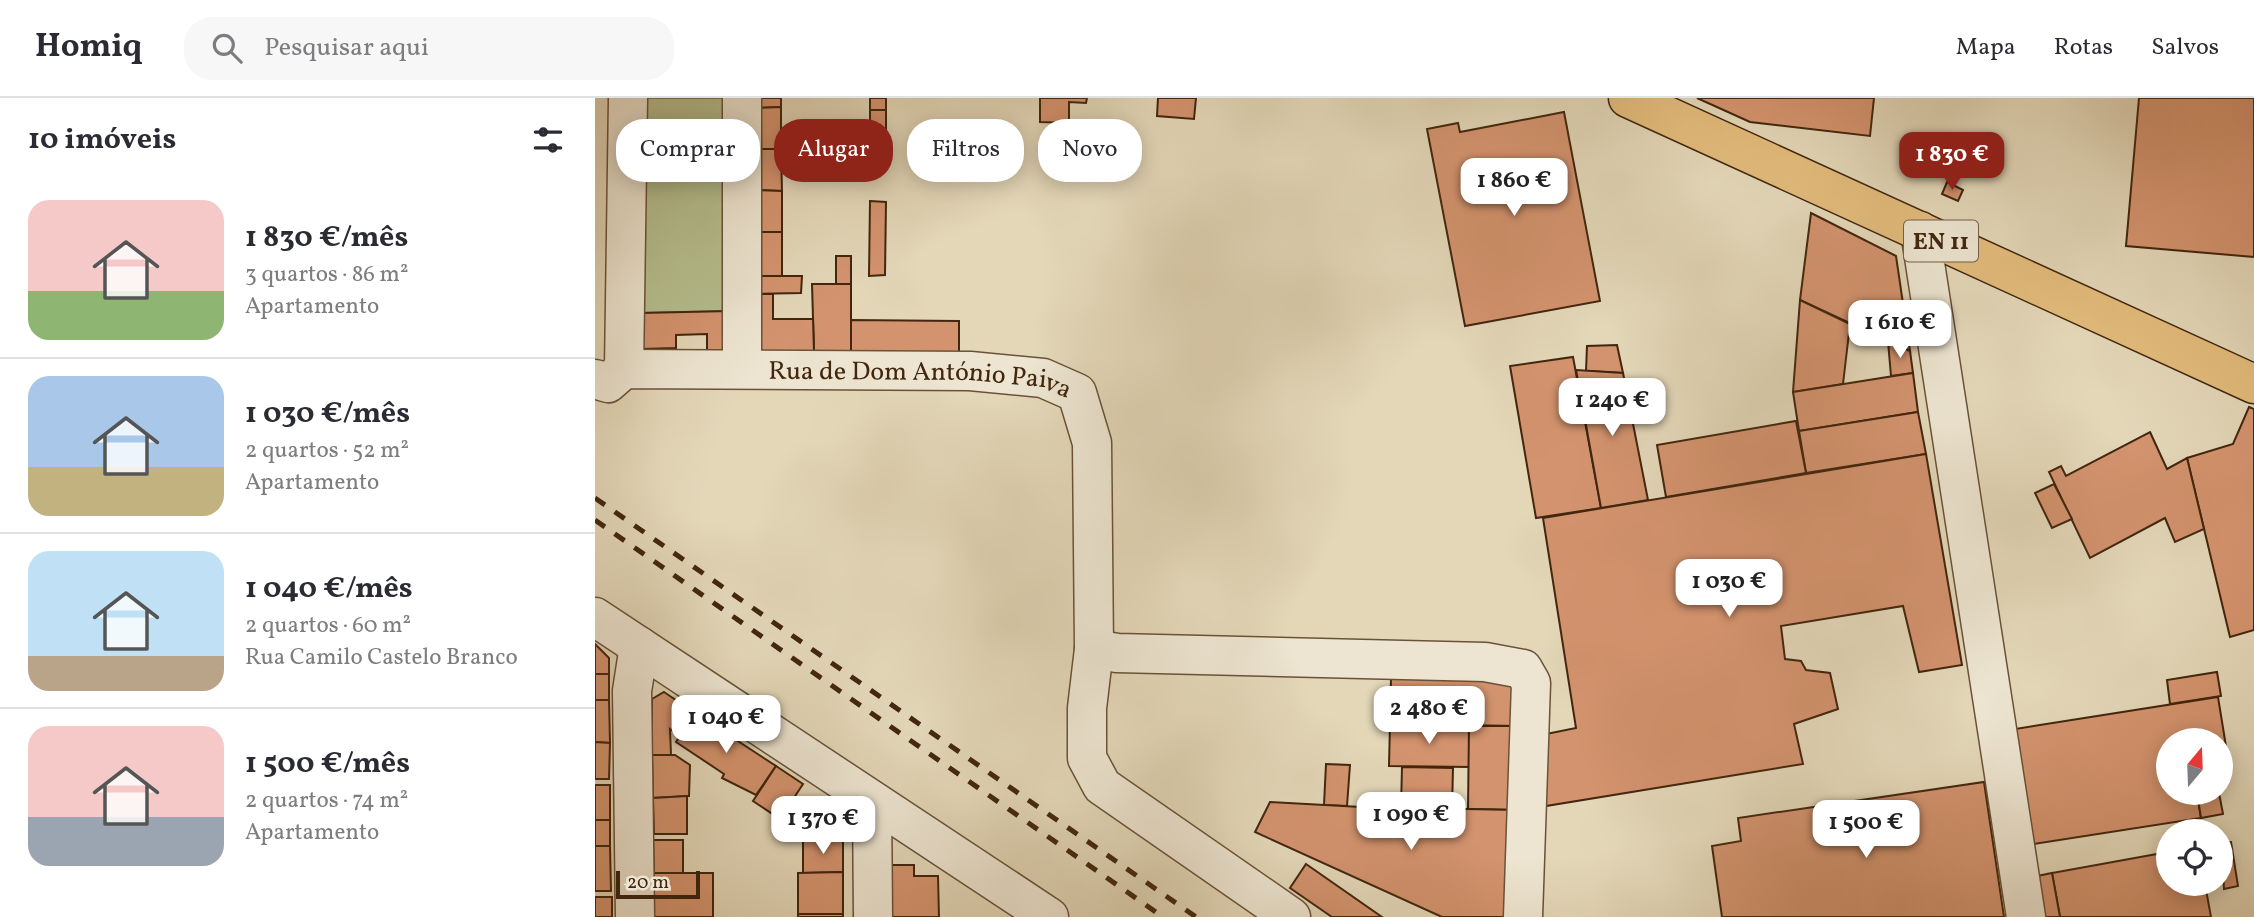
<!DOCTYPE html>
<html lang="pt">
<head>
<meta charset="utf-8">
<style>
	:root { --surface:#fff; --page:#f7f7f7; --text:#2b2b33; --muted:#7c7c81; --line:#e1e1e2; --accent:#8f2418 }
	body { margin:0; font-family:Vollkorn,serif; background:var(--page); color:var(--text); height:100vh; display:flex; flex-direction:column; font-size:26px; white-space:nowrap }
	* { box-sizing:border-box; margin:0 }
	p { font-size:23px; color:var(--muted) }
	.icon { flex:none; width:38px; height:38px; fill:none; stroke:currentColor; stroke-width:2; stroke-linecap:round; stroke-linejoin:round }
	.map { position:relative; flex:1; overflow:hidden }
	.sheet { display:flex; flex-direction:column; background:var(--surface); width:595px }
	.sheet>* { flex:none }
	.banner { position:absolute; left:21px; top:21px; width:665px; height:63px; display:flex; gap:14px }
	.needle { width:46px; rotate:19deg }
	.fabs { position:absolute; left:1561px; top:630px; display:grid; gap:14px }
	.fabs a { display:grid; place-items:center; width:77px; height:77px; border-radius:50%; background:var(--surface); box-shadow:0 4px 18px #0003; font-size:35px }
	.scale { position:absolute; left:21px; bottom:18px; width:84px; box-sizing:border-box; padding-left:7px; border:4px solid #42260e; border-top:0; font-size:19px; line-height:24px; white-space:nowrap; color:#42260e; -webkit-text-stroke:5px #ede5d1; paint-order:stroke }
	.price { position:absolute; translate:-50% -60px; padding:0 16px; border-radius:14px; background:#fff; color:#222; font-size:23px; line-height:46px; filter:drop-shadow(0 2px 4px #0008) }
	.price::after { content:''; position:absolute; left:50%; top:42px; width:21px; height:16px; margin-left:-10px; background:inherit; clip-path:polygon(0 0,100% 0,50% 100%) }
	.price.current { background:var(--accent); color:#fff }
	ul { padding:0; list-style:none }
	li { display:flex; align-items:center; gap:21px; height:175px; padding:0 28px }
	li+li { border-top:2px solid var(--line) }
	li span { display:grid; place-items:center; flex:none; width:196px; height:140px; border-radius:21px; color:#555 }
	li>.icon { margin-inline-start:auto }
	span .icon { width:84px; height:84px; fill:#fffc; stroke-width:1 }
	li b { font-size:30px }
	h2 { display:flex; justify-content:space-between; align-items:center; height:84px; padding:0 28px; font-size:30px }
	.tag { padding:0 24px; border-radius:28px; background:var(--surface); box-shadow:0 4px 18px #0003; font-size:24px; line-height:63px }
	.tag.current { background:var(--accent); color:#fff }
	header { display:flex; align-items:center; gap:42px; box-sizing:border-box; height:98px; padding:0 35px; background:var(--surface); border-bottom:2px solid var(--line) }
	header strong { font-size:33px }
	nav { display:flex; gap:38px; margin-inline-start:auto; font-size:24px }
	.search { width:490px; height:63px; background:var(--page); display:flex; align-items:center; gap:18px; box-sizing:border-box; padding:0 24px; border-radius:28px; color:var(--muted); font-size:26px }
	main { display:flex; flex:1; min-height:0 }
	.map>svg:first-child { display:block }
	.green { fill:#b5be8e; stroke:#7c724e; stroke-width:2 }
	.building { fill:#d3936e; stroke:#42260e; stroke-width:2 }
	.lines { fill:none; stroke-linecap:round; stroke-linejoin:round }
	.minor-casing { stroke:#6a5238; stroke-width:41 }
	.major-casing { stroke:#42260e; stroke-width:41 }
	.minor { stroke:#ede5d1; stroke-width:38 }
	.major { stroke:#e2bc7c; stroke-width:38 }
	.rail { stroke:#42260e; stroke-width:5; stroke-dasharray:12 12; stroke-linecap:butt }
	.labels { text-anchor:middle; stroke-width:6; stroke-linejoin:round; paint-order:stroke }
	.shield { fill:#ede5d1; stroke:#755f48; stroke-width:2 }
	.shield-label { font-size:24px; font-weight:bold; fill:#42260e }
	.street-label { font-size:26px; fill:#42260e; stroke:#ede5d1 }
</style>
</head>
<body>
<header>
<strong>Homiq</strong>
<div class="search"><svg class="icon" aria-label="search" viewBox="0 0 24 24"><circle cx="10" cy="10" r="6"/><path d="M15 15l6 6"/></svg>Pesquisar aqui</div>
<nav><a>Mapa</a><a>Rotas</a><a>Salvos</a></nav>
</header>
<main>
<section class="sheet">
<h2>10 imóveis<svg class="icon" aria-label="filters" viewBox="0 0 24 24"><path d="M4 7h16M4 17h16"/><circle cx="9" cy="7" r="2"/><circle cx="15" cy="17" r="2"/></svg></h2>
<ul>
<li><span style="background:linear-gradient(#f6c9c9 65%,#8fb573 0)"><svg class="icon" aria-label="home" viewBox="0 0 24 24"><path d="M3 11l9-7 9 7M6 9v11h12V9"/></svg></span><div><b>1 830 €/mês</b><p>3 quartos · 86 m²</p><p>Apartamento</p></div></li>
<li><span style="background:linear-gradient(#a9c7e8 65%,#c2b280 0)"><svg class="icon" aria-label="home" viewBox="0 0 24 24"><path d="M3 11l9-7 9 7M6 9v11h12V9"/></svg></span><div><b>1 030 €/mês</b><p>2 quartos · 52 m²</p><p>Apartamento</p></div></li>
<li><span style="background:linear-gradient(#bfe0f5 75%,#b9a48a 0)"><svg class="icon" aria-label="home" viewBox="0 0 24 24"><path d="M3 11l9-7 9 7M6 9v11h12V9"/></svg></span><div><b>1 040 €/mês</b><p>2 quartos · 60 m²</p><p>Rua Camilo Castelo Branco</p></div></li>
<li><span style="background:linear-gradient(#f6c9c9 65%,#9aa5b1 0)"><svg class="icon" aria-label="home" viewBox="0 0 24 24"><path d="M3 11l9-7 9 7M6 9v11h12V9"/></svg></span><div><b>1 500 €/mês</b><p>2 quartos · 74 m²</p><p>Apartamento</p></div></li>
</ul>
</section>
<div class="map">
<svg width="1659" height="819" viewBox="0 0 1659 819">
	<rect width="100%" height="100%" fill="#e3d7b8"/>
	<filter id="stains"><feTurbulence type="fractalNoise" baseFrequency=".00286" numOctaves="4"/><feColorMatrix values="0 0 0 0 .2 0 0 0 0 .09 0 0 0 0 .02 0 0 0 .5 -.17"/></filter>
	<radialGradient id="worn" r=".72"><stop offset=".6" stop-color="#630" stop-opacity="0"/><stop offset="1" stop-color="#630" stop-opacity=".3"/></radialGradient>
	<polygon class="green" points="49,0 134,0 135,213 45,215"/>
	<g class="building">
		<polygon points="159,0 186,0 186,9 159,10"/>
		<rect x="275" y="0" width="16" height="12"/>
		<polygon points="445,0 492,0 491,5 474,4 474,25 445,24"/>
		<polygon points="563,0 601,0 599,21 562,18"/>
		<polygon points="1102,0 1279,0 1275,38 1155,24"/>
		<polygon points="1544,0 1659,0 1659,159 1531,148"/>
		<polygon points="186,9 186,51 159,51 159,10"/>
		<rect x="275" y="12" width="16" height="31"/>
		<polygon points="969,14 1005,203 870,228 832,31 863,25 865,34"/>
		<polygon points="159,51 186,51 187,93 158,92"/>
		<polygon points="1352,84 1368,92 1363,103 1347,96"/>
		<polygon points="158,92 187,93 187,134 157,134"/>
		<polygon points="275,103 291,104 290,177 274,178"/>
		<polygon points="1216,115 1301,158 1315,253 1205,202"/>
		<rect x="157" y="134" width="30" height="44"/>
		<rect x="241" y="158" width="15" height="28"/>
		<polygon points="157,178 207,178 206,195 157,196"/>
		<polygon points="217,186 256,186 256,254 219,254"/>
		<polygon points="157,196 178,196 178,221 218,221 219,254 157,254"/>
		<polygon points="1205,202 1255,226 1248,286 1198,294"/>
		<polygon points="135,213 135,252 112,252 112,236 81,237 81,250 46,251 45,215"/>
		<polygon points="256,222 364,223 364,254 256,254"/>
		<polygon points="1293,243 1315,253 1318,275 1296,278"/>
		<polygon points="1022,247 1028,275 991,273 992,248"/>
		<polygon points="978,259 1006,410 941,420 915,268"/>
		<polygon points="981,272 1028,275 1053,402 1006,410"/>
		<polygon points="1318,275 1323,314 1204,333 1198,294"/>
		<polygon points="1654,309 1659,311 1659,532 1635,539 1592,360 1638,346"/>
		<polygon points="1323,314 1331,356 1211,375 1204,333"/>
		<polygon points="1201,323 1211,375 1071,399 1062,347"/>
		<polygon points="1555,334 1572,371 1592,360 1609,431 1580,444 1570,420 1495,460 1454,374 1466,368 1471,378"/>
		<polygon points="1331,356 1367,567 1324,574 1308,508 1186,528 1190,561 1206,563 1211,572 1235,575 1243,611 1199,626 1208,666 951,708 951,636 981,630 948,420"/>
		<polygon points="1459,386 1477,421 1457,430 1440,395"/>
		<polygon points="0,546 14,560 14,576 0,576"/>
		<polygon points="1622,574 1626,598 1575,606 1572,582"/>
		<rect x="0" y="576" width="14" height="26"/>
		<polygon points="796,580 925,582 924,628 795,626"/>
		<polygon points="69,594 100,615 85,638 75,631 76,657 57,657 57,601"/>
		<polygon points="1623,599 1635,673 1626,674 1626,642 1573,642 1573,695 1602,695 1606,720 1432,747 1420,631"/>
		<polygon points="0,602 14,602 15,645 0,644"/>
		<polygon points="100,615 181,668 161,697 127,680 129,676 81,644"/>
		<polygon points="795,626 874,628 874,669 794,668"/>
		<polygon points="874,628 924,628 923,712 873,711"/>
		<polygon points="0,644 15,645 14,681 0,681"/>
		<polygon points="57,657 80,657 95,667 94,698 58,700"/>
		<polygon points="731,666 755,667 752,708 729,707"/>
		<polygon points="181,668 208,686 185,721 158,703"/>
		<polygon points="807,669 858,670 857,711 806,710"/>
		<polygon points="1389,684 1409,819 1127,819 1117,748 1146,743 1143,720"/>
		<rect x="0" y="687" width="15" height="35"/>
		<polygon points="1602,695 1624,695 1628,716 1606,720"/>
		<polygon points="92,698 92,736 59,736 58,700"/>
		<polygon points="675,704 766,709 923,712 918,819 847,819 660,734"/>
		<rect x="0" y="722" width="15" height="26"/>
		<polygon points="58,742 88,742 88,775 59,775"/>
		<polygon points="208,742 248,742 248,774 208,775"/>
		<polygon points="1636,744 1643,788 1629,791 1626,745"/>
		<polygon points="0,748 15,748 16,793 0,793"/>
		<polygon points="1573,754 1573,786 1610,786 1616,819 1465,819 1457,775"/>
		<polygon points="711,766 787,819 737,819 695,790"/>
		<polygon points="296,767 319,767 319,778 343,778 344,819 292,819"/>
		<polygon points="248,774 248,816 203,816 203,775"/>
		<rect x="59" y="775" width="59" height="44"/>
		<polygon points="1457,775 1465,819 1444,819 1437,779"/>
		<rect x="0" y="799" width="17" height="20"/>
		<rect x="203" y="816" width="45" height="3"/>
	</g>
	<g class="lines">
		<g class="minor-casing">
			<g id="minor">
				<polyline points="147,0 147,270"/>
				<polyline points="1325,133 1431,819"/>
				<polyline points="29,271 33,0"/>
				<path id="s1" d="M0 281 13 285 29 271 375 273 448 280 482 295 497 345 499 551 492 610V660L507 688 696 819"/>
				<polyline points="0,519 454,819"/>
				<polyline points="499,551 522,555 890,564 928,571 936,585 928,819"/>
				<polyline points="277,704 278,819"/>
				<polyline points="40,819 37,593 44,548"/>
			</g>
		</g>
		<g class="major-casing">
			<polyline id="major" points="1033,0 1659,286"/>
		</g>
		<use href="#minor" class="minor"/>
		<use href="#major" class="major"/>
		<g class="rail">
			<polyline points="0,400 601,819"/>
			<polyline points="0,422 568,819"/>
		</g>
	</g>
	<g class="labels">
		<rect class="shield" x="1309" y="122.5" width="74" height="41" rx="5"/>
		<g class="shield-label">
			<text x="1346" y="151">EN 11</text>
		</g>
		<g class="street-label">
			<text dy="9" stroke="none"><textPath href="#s1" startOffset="332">Rua de Dom António Paiva</textPath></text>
		</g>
	</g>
	<rect width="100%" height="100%" filter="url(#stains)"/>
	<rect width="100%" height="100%" fill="url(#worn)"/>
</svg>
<div class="fabs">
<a><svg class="needle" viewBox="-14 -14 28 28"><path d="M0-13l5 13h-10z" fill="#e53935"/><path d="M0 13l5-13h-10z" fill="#7c7c81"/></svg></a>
<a><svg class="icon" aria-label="locate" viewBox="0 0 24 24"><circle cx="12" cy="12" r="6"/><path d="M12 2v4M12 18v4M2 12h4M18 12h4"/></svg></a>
</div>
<div class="scale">20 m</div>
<b class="price current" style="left:1357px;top:94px">1 830 €</b>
<b class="price" style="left:919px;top:120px">1 860 €</b>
<b class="price" style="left:1305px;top:262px">1 610 €</b>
<b class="price" style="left:1017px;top:340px">1 240 €</b>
<b class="price" style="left:1134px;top:521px">1 030 €</b>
<b class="price" style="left:834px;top:648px">2 480 €</b>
<b class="price" style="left:131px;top:657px">1 040 €</b>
<b class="price" style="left:816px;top:754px">1 090 €</b>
<b class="price" style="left:228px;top:758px">1 370 €</b>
<b class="price" style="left:1271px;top:762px">1 500 €</b>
<div class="banner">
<a class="tag">Comprar</a>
<a class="tag current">Alugar</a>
<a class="tag">Filtros</a>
<a class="tag">Novo</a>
</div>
</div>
</main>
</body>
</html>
